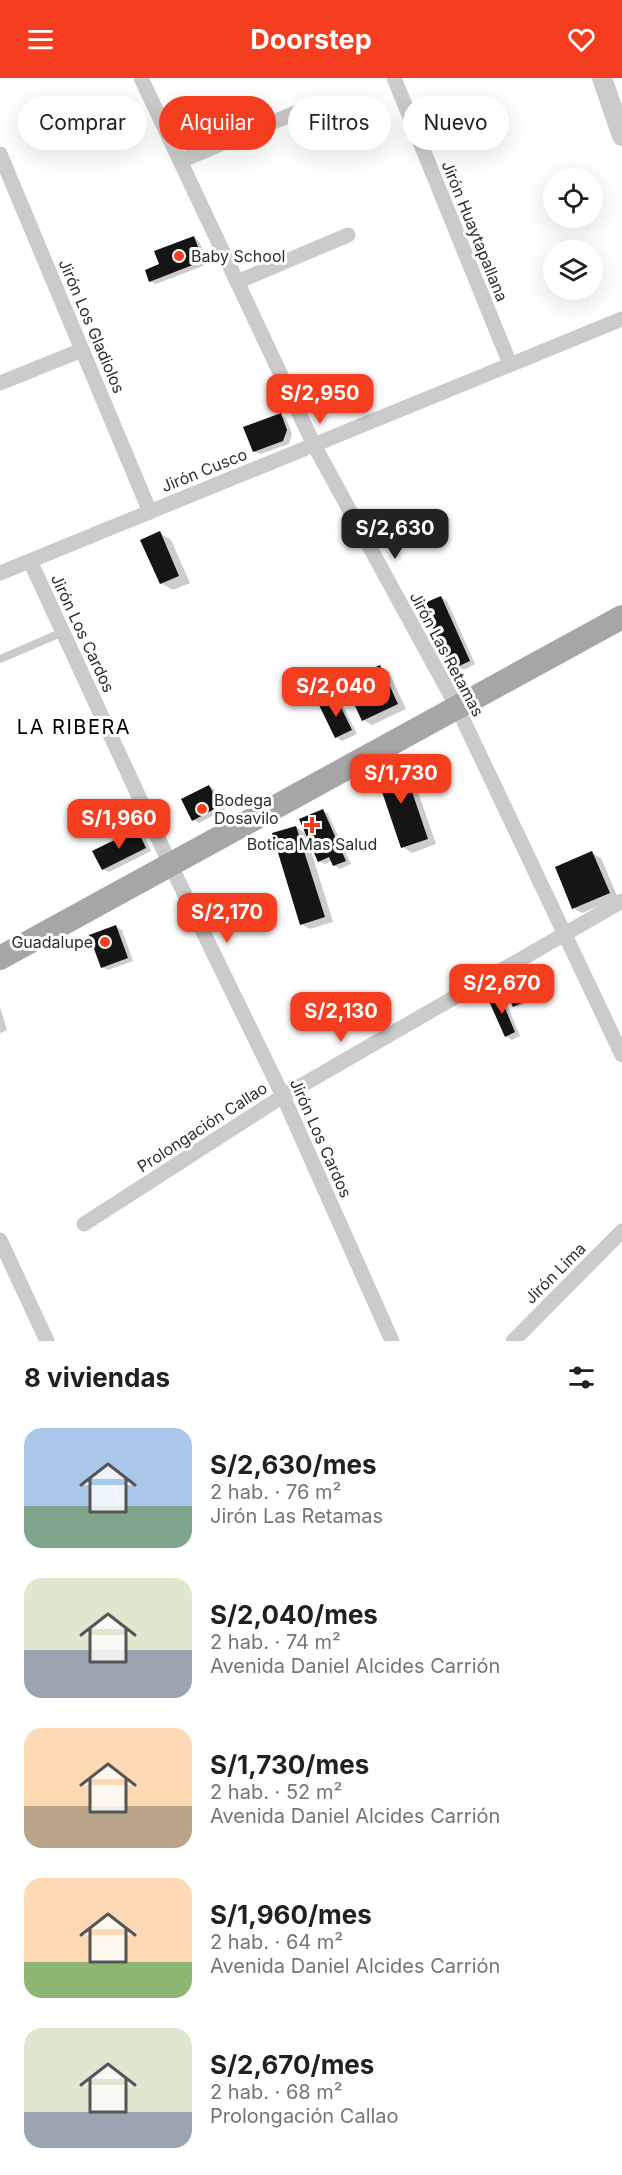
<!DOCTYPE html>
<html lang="es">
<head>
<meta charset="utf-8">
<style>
	:root { --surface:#fff; --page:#f6f6f6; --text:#202124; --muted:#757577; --accent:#f53d1f }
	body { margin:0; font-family:Inter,sans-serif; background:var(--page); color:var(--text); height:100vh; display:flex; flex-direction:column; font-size:22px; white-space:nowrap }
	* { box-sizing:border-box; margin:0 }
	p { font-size:20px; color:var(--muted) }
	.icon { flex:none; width:33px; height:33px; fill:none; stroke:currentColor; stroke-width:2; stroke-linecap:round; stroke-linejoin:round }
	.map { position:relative; height:1263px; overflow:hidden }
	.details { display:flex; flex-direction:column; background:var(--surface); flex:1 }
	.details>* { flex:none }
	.guide { position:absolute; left:18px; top:18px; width:586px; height:54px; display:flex; gap:12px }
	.controls { position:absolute; left:543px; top:90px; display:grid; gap:12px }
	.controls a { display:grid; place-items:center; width:60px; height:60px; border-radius:50%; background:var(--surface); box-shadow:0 6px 24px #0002; font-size:30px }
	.price { position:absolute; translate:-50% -51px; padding:0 14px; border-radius:12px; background:var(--accent); color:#fff; font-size:20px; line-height:39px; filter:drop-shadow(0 2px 3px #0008) }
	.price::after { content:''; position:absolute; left:50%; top:36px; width:18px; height:14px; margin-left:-9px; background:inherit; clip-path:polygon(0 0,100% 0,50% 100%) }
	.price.active { background:#222; color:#fff }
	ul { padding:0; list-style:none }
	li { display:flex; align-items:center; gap:18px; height:150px; padding:0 24px }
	li span { display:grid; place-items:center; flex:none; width:168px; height:120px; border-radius:18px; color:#555 }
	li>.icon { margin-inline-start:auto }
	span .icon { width:72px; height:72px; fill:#fffc; stroke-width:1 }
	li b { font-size:26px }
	h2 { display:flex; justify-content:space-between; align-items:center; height:72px; padding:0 24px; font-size:26px }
	.tag { padding:0 21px; border-radius:27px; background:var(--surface); box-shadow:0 6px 24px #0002; font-size:21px; line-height:54px }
	.tag.active { background:var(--accent); color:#fff }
	header { display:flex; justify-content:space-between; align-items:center; height:78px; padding:0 24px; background:var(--accent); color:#fff; font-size:27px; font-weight:700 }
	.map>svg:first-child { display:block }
	.shadow { fill:#0003 }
	.building { fill:#151515 }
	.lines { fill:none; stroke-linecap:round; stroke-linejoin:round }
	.service { stroke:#cbcbcb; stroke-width:8 }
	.minor { stroke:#cbcbcb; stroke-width:15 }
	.tertiary { stroke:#cbcbcb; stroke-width:20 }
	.primary { stroke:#a6a6a6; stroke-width:24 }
	.poi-dot { fill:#f53d1f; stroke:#fff; stroke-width:2 }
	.labels { text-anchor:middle; stroke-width:6; stroke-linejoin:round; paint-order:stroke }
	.street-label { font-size:16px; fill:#2e2e2e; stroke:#fff }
	.poi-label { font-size:16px; fill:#2e2e2e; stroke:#fff; text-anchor:start }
	.quarter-label { font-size:20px; letter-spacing:1.5px; fill:#000; stroke:#fff }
</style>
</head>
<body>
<header><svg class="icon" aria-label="menu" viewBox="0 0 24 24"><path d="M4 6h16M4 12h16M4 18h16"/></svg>Doorstep<svg class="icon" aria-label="heart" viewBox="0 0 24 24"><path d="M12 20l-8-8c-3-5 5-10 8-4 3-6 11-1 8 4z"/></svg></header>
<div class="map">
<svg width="622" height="1263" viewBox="0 0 622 1263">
	<rect width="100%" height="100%" fill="#fff"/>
	<g class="shadow">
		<polygon points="194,160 199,163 208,186 156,206 150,203 161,187"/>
		<polygon points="280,337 286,340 292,356 289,366 260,376 254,373"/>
		<polygon points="160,455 171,462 190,505 173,512 161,505"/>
		<polygon points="441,519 447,523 475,586 466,591 461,591 449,583"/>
		<polygon points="380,589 389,594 406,631 372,647 364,642"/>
		<polygon points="336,621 341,624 357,656 342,663 336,659"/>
		<polygon points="402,686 410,691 436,766 412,775 403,769"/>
		<polygon points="209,708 215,712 225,731 199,745 194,742"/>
		<polygon points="323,733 328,736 351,786 340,791 334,787 332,783 325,786 319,783 309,759 307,760 333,844 310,851 301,846 296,749 307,756"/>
		<polygon points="137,753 143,756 151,773 109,794 103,791"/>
		<polygon points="592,775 601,780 618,820 582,835 573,830"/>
		<polygon points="116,849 122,852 133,883 108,892 102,889"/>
		<polygon points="526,904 535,921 517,929 514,927"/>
		<polygon points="499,918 505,921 520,958 512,962 506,958"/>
		<polygon points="0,929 7,952 0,955"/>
	</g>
	<g class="building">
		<polygon points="194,158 203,183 149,204 145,192 159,186 154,173"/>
		<polygon points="281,335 287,352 283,363 253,374 243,349"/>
		<polygon points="160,453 179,498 160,506 140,462"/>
		<polygon points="441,518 470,583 459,588 454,588 448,584 422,526"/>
		<polygon points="380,587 398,626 362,643 344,604"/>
		<polygon points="336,619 352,652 335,660 319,627"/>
		<polygon points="402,684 428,761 401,770 375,693"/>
		<polygon points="209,707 220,728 192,743 181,721"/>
		<polygon points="323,731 346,783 333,788 329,779 318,784 299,741"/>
		<polygon points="296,748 325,839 300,847 272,755"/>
		<polygon points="137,751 146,770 102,792 92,773"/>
		<polygon points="592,773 610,815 572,831 555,789"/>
		<polygon points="116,847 128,880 101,890 89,857"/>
		<polygon points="526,903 533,919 513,929 506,912"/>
		<polygon points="499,916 515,954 505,959 488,921"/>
	</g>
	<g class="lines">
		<polyline class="service" points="0,581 63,554"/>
		<g class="minor">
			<polyline points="141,0 314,367 457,629 622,977"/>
			<polyline points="394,0 510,286"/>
			<polyline points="0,76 150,434"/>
			<polyline points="180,83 312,28"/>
			<polyline points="237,204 348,157"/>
			<polyline points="0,305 82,272"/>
			<polyline points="30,483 170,786 283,1018 392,1263"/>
			<polyline points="0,495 622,241"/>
			<polyline points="84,1146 283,1018 622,823"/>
			<polyline points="0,1162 47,1263"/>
			<polyline points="513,1263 622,1153"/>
		</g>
		<polyline class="tertiary" points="602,0 622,58"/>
		<polyline class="primary" points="0,880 622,539"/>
	</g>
	<g class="poi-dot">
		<circle cx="179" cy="178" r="6"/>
		<circle cx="202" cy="731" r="6"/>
		<path d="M309 738h6v6h6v6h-6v6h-6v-6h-6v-6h6z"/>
		<circle cx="105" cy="864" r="6"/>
	</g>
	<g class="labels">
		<g class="street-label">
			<text transform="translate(475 153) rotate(68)" y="6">Jirón Huaytapallana</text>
			<text transform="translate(92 248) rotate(67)" y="6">Jirón Los Gladiolos</text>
			<text transform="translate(204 392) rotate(-22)" y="6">Jirón Cusco</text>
			<text transform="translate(83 555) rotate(65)" y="6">Jirón Los Cardos</text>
			<text transform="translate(447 576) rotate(62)" y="6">Jirón Las Retamas</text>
			<text transform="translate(202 1049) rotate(-33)" y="6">Prolongación Callao</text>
			<text transform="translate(321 1060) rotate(66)" y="6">Jirón Los Cardos</text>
			<text transform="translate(555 1195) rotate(-45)" y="6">Jirón Lima</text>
		</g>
		<g class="poi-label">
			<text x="191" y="184">Baby School</text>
			<text x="214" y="728">Bodega<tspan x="214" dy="18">Dosavilo</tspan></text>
			<text x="312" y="772" text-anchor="middle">Botica Mas Salud</text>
			<text x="93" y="870" text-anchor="end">Guadalupe</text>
		</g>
		<g class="quarter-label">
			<text x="74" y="656">LA RIBERA</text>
		</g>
	</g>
</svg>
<div class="controls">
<a><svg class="icon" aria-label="locate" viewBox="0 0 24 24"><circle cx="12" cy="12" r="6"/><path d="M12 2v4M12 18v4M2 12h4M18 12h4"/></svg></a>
<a><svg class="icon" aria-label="layers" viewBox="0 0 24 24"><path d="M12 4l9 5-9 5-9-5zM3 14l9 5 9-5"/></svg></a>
</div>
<b class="price" style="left:320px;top:347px">S/2,950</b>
<b class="price active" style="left:395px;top:482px">S/2,630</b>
<b class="price" style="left:336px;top:640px">S/2,040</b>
<b class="price" style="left:401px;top:727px">S/1,730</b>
<b class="price" style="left:119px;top:772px">S/1,960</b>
<b class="price" style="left:227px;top:866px">S/2,170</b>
<b class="price" style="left:502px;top:937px">S/2,670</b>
<b class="price" style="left:341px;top:965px">S/2,130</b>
<div class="guide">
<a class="tag">Comprar</a>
<a class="tag active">Alquilar</a>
<a class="tag">Filtros</a>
<a class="tag">Nuevo</a>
</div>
</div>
<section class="details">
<h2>8 viviendas<svg class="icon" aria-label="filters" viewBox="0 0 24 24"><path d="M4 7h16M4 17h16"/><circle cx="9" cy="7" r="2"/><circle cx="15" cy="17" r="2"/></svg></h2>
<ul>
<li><span style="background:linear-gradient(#a9c7e8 65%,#7fa58c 0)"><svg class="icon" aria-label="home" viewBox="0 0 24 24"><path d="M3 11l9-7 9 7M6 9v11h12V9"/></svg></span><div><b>S/2,630/mes</b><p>2 hab. · 76 m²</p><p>Jirón Las Retamas</p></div></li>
<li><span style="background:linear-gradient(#dfe7d0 60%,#9aa5b1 0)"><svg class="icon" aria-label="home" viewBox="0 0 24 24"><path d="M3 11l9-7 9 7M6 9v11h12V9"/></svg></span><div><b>S/2,040/mes</b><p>2 hab. · 74 m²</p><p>Avenida Daniel Alcides Carrión</p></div></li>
<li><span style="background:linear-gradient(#ffd9b3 65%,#b9a48a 0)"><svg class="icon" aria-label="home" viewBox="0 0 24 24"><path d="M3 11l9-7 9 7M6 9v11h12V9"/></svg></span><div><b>S/1,730/mes</b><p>2 hab. · 52 m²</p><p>Avenida Daniel Alcides Carrión</p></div></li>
<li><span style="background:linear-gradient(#ffd9b3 70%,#8fb573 0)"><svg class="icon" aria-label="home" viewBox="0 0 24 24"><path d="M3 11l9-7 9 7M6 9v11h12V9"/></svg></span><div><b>S/1,960/mes</b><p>2 hab. · 64 m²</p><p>Avenida Daniel Alcides Carrión</p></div></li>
<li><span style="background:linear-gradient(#dfe7d0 70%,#9aa5b1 0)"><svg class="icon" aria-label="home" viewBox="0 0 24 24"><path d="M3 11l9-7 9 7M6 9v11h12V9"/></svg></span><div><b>S/2,670/mes</b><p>2 hab. · 68 m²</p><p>Prolongación Callao</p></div></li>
</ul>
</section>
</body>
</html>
